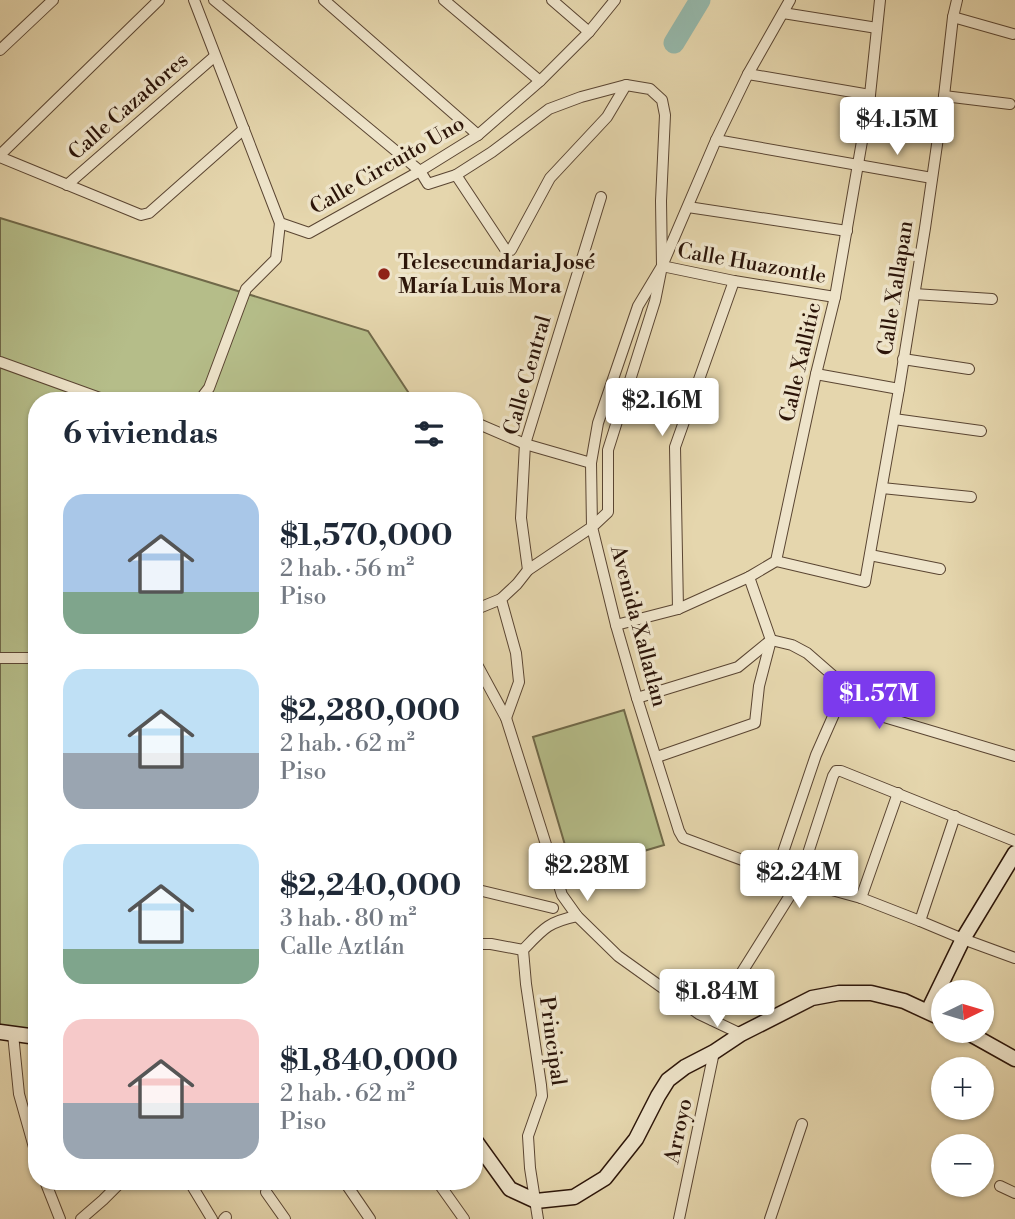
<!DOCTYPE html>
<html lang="es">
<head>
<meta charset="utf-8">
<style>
	:root { --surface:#fff; --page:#f6f6f7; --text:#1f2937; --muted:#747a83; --accent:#7c3aed }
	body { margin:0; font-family:"Libre Bodoni",serif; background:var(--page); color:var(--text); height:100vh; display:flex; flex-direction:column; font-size:26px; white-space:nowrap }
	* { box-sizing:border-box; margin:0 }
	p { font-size:23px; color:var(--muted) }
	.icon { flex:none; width:38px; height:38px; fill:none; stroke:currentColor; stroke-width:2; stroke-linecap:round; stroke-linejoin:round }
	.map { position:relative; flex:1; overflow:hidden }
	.sheet { position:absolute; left:28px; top:392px; width:455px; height:798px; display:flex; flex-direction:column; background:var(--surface); border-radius:28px; box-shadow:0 2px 5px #0004 }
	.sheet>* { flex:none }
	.needle { width:46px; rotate:85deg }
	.buttons { position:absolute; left:931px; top:980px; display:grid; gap:14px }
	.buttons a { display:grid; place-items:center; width:63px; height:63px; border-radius:50%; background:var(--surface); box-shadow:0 2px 5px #0004; font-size:35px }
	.price { position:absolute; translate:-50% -60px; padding:0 16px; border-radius:7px; background:#fff; color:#222; font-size:23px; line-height:46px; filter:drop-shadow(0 2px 4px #0008) }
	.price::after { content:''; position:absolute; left:50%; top:42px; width:21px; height:16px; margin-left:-10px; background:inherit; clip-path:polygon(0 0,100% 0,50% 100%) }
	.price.current { background:var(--accent); color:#fff }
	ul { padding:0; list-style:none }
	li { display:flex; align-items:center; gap:21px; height:175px; padding:0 35px }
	li span { display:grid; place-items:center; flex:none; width:196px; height:140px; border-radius:21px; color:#555 }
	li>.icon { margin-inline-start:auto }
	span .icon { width:84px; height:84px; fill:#fffc; stroke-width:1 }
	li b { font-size:30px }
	h2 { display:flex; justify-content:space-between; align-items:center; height:84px; padding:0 35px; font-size:30px }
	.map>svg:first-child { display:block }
	.green { fill:#b5bd89; stroke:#706949; stroke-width:2 }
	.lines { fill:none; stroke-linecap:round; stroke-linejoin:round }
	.river { stroke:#96b9ac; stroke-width:21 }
	.street-casing { stroke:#5a4532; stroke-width:12 }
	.secondary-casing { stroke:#2c1509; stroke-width:17 }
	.street { stroke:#eee4ca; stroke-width:10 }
	.secondary { stroke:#eee4ca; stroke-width:14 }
	.poi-dot { fill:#8f2418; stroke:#eee4ca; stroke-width:2.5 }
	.labels { text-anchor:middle; stroke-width:7; stroke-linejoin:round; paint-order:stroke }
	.street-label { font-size:21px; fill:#2c1509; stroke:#eee4ca }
	.poi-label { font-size:21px; font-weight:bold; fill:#2c1509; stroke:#eee4ca; text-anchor:start }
</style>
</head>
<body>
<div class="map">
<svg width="1015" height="1219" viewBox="0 0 1015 1219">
	<rect width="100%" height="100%" fill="#e5d6ad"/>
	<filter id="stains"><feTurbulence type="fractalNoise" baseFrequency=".00286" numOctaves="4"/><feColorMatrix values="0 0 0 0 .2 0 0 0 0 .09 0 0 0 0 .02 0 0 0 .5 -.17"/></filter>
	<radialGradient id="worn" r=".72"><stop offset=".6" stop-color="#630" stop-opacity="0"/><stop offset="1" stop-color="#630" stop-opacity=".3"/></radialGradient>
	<g class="green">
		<polygon points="0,218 368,331 414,401 37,401 37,1034 0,1027"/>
		<polygon points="624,710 664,845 573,872 533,737"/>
	</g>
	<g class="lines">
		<polyline class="river" points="674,43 700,0"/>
		<g class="street-casing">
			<g id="street">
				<polyline points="194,0 280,223 309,233 420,171 478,135 540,81 589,32 615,0"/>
				<polyline points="214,0 420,171 428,184 456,175 492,152 549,109 581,97 626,85 650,89 662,100 665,115 661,201 662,266 638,306 598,423 591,463 592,527 528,570 517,584 501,599 516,653 519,682 506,718"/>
				<polyline points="324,0 478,135"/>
				<polyline points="444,0 540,81"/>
				<polyline points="552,0 589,32"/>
				<polyline points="790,0 748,74 716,140 662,266 655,301 608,450 608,512 592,527 616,625 637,698 679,831 683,838 799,881 861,898 920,921 963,939 1015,958"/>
				<polyline points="783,13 877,28"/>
				<polyline points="953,17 1013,34"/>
				<polyline points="0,50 53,0"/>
				<polyline points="748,74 870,95"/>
				<polyline points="944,96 1010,104"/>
				<polyline points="716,140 932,178"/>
				<polyline points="0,155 159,0"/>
				<polyline points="0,157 141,215 149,213 244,129"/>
				<polyline points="456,175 505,249 511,250 550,178 607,117 626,85"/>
				<polyline points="67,185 215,56"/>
				<polyline points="688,207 847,231"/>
				<polyline points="662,266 734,281 835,297"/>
				<polyline points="914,294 992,299"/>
				<polyline points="903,359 969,369"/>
				<polyline points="0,362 108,401"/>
				<polyline points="816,374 899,389"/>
				<polyline points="199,401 209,388 246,289 276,259 280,223"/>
				<polyline points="894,419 981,431"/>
				<polyline points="474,422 525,444 591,463"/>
				<polyline points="882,488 971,497"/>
				<polyline points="870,555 940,569"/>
				<polyline points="776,561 865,582 899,389 925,228 944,96 953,17 957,0"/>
				<polyline points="528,570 521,518 525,444 601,197"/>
				<polyline points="749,577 771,640"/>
				<polyline points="678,609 675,447 734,281"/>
				<polyline points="474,610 501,599"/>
				<polyline points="616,625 678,609 749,577 776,561 816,374 835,297 870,95 880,0"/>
				<polyline points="771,640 792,645 807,653 846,687 884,717 1015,756"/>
				<polyline points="0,658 37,658"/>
				<polyline points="474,659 506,718 562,895 577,916 618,956 699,1014 741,1034"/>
				<polyline points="637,698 738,667 771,640"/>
				<polyline points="657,757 755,723 759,686 771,640"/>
				<polyline points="776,873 816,755 846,687"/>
				<polyline points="474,889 553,908"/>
				<polyline points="861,898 898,793"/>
				<polyline points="920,921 955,816"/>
				<polyline points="474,944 491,944 523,950"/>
				<polyline points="712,1020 799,881 833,776 836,771 841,771 1015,841"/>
				<polyline points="13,1034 19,1094 37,1158"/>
				<polyline points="45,1181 60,1219"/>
				<polyline points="189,1181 212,1219"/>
				<polyline points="344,1181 370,1219"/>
				<polyline points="437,1181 464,1219"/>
				<polyline points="1000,1186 1015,1193"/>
				<polyline points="266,1192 285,1219"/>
				<polyline points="81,1219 103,1200 122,1181"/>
				<polyline points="224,1219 226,1217"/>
				<path d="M538 1219 530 1168 528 1136 542 1096 541 1085 526 984 523 950C543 929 548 922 577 916"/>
				<polyline points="679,1219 714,1052"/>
				<polyline points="770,1219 802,1124"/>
			</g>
		</g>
		<g class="secondary-casing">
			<g id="secondary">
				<polyline points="928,1011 963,939 1015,853"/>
				<polyline points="965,1031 1015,1059"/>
				<polyline points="0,1032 37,1037"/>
				<polyline points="474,1139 510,1189 536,1201 574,1197 605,1178 636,1139 658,1096 668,1080 685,1067 714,1052 741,1034 812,998 839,993 871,993 904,1001 943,1019"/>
			</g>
		</g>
		<use href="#street" class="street"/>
		<use href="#secondary" class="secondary"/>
	</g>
	<circle class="poi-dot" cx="384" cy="274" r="7"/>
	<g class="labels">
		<g class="street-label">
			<text transform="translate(128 106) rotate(-41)" y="7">Calle Cazadores</text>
			<text transform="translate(387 165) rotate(-30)" y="7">Calle Circuito Uno</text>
			<text transform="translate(752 263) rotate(10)" y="7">Calle Huazontle</text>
			<text transform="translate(895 288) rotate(-81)" y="7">Calle Xallapan</text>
			<text transform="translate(800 362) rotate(-77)" y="7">Calle Xallitic</text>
			<text transform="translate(527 375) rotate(-74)" y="7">Calle Central</text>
			<text transform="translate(639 626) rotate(75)" y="7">Avenida Xallatlan</text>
			<text transform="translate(553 1041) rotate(82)" y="7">Principal</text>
			<text transform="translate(678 1131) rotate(-78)" y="7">Arroyo</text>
		</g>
		<g class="poi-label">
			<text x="398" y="269">Telesecundaria José<tspan x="398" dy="24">María Luis Mora</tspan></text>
		</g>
	</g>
	<rect width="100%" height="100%" filter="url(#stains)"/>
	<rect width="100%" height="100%" fill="url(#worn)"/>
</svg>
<div class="buttons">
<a><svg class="needle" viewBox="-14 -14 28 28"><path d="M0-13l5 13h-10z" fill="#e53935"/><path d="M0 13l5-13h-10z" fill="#747a83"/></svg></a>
<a>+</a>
<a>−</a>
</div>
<b class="price" style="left:897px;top:157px">$4.15M</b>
<b class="price" style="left:662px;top:438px">$2.16M</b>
<b class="price current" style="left:879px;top:731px">$1.57M</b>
<b class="price" style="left:587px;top:903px">$2.28M</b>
<b class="price" style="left:799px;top:910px">$2.24M</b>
<b class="price" style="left:717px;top:1029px">$1.84M</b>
<section class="sheet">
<h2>6 viviendas<svg class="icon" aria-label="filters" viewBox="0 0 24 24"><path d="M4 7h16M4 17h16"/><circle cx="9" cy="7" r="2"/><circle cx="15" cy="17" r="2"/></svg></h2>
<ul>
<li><span style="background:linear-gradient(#a9c7e8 70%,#7fa58c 0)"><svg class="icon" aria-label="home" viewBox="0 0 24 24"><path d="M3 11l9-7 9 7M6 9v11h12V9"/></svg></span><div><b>$1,570,000</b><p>2 hab. · 56 m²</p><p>Piso</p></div></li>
<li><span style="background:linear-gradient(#bfe0f5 60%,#9aa5b1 0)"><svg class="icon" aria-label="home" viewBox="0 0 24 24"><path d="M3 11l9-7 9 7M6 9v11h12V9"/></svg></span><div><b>$2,280,000</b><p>2 hab. · 62 m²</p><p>Piso</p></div></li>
<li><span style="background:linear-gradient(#bfe0f5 75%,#7fa58c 0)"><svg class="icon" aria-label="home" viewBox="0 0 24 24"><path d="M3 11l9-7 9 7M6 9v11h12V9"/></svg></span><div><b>$2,240,000</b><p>3 hab. · 80 m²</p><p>Calle Aztlán</p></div></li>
<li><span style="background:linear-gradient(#f6c9c9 60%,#9aa5b1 0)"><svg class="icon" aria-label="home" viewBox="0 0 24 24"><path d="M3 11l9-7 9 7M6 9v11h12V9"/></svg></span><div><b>$1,840,000</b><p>2 hab. · 62 m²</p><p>Piso</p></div></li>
</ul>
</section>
</div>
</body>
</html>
